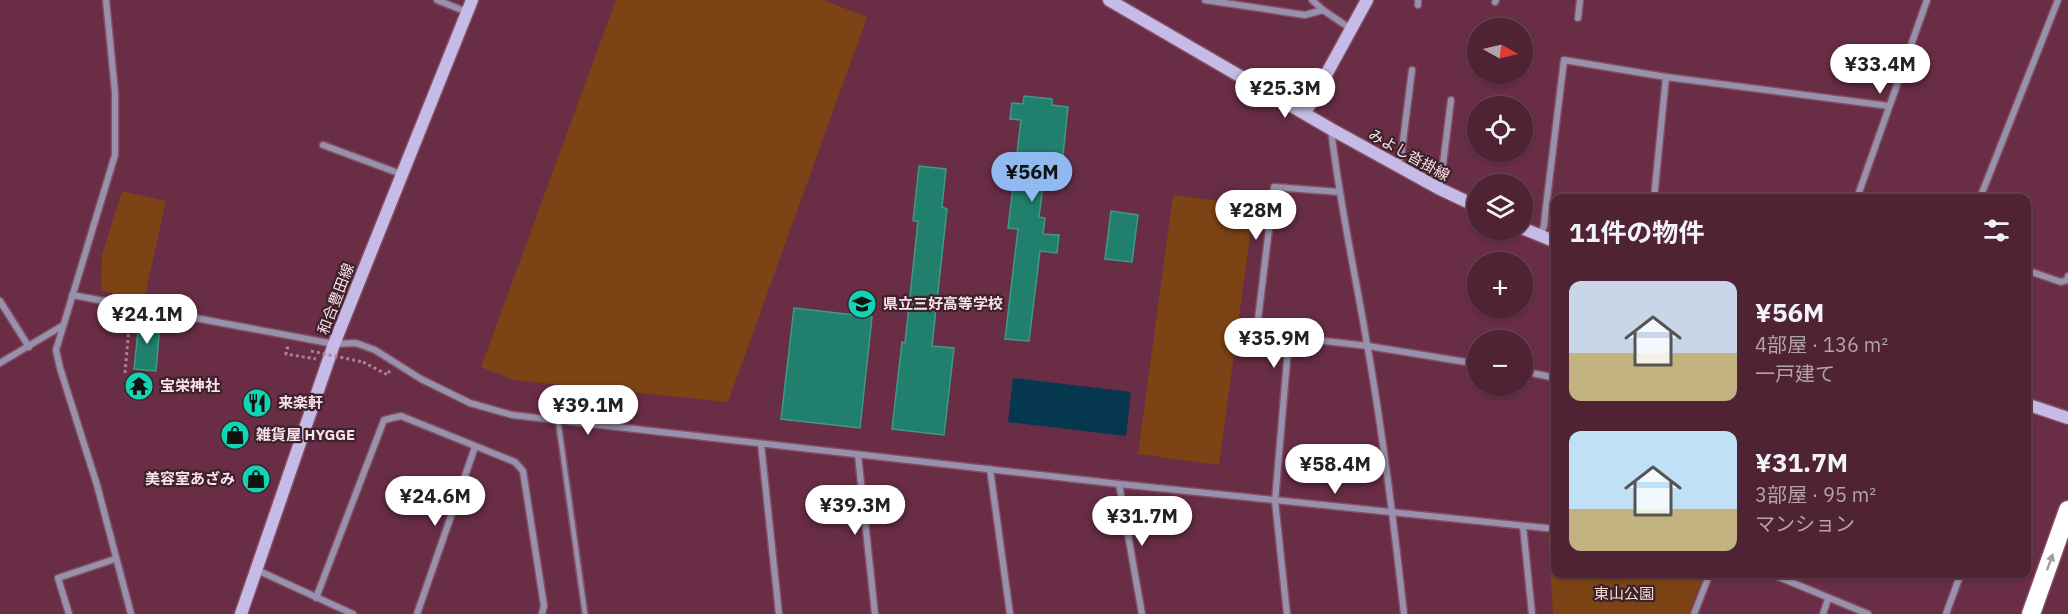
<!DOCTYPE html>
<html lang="ja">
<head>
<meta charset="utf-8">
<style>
	:root { --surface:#4f2234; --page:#592f40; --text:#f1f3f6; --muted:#b3a4ac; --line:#663f4f; --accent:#90b9f0 }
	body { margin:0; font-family:"IBM Plex Sans","Noto Sans JP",sans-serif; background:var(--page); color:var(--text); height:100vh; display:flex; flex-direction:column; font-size:22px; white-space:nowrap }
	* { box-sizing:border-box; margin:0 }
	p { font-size:20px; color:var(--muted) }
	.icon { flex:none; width:33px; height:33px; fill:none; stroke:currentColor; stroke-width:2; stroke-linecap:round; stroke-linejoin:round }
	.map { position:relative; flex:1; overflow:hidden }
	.sheet { position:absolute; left:1551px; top:194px; width:480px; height:384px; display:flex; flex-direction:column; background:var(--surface); border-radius:12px; box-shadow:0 2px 4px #0004,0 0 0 2px var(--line) }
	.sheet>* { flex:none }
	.needle { width:39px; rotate:98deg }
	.buttons { position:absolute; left:1467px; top:18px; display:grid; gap:12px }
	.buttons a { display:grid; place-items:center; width:66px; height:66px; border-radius:50%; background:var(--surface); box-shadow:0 2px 4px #0004,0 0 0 2px var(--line); font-size:30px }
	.price { position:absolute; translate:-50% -51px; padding:0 14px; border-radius:21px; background:#fff; color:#222; font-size:20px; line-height:39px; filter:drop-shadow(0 2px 3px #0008) }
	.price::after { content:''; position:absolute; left:50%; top:36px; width:18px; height:14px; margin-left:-9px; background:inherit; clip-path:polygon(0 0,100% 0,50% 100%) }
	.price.current { background:var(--accent); color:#111 }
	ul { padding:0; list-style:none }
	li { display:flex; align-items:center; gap:18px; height:150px; padding:0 18px }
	li span { display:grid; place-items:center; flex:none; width:168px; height:120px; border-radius:12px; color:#555 }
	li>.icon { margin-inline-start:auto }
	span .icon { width:72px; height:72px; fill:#fffc; stroke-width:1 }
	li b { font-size:26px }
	h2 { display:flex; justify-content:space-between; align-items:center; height:72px; padding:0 18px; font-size:26px }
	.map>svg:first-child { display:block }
	.green { fill:#7c4414 }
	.water { fill:#05374f }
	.building { fill:#20806d; stroke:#3f9985; stroke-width:1.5 }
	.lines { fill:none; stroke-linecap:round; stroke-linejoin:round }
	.lane-casing { stroke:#834e64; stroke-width:8 }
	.street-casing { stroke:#834e64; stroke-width:9 }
	.secondary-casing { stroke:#834e64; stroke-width:15 }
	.highway-casing { stroke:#834e64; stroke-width:21 }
	.path { stroke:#ad8192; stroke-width:3; stroke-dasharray:3 3; stroke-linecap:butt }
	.lane { stroke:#9791ad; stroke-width:4.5 }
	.street { stroke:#9791ad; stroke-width:6 }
	.secondary { stroke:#c6bbe7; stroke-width:12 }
	.highway { stroke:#fff; stroke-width:18 }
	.path-bridge { stroke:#ad8192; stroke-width:3; stroke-dasharray:3 3; stroke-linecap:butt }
	.oneway { fill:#a89ba0 }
	.labels { text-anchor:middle; stroke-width:4.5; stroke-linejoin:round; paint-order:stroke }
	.street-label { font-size:15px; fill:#fae2ea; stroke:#3d212b }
	.poi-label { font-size:15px; font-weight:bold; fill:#fae2ea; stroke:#3d212b; text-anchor:start }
	.park-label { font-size:15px; fill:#f3dfd2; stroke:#3d212b }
</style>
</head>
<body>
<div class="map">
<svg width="2068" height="614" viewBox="0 0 2068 614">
	<rect width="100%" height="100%" fill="#692d46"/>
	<g class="green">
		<polygon points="616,0 823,0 867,17 728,402 513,380 481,367"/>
		<polygon points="122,191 166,201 144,300 102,291 101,286 102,255"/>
		<polygon points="1173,195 1254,206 1219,465 1138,454"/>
		<polygon points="1548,536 1555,537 1556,573 1704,573 1689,614 1553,614"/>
	</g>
	<polygon class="water" points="1013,378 1131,392 1126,436 1008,422"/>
	<g class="building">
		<polygon points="1024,96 1052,99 1052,105 1068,107 1062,165 1046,163 1039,217 1045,218 1043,234 1059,235 1057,253 1040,251 1029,341 1005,339 1018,229 1008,228 1021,120 1010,119 1012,103 1023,104"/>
		<polygon points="919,166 946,169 942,207 947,209 932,346 954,348 944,435 892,429 902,342 905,343 918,221 913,221"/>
		<polygon points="1111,211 1138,215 1132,262 1105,259"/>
		<polygon points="794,308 872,317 860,428 781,419"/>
		<polygon points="149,317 157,324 160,324 156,371 134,369 139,322 145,318"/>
	</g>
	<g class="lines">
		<g class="lane-casing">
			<polyline id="lane" points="558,420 585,614"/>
		</g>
		<g class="street-casing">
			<g id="street">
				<polyline points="106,0 115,92 115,155 56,350 60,368 97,485 131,614"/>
				<polyline points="437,0 467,12"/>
				<polyline points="1205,0 1305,15 1323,10"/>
				<polyline points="1312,0 1323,10 1351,29"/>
				<polyline points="1495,2 1496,0"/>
				<polyline points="1418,5 1418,0"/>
				<polyline points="1578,18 1580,0"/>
				<path d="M1331 129C1339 201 1355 272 1367 344 1383 433 1394 524 1404 614"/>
				<polyline points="323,145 401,174"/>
				<polyline points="1396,165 1401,157 1412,70"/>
				<polyline points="1438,188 1441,180 1451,100"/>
				<polyline points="1654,198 1666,77"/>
				<polyline points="1857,198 1927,0"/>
				<polyline points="1980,198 2058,0"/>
				<polyline points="1540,235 1544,226 1545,215 1564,60 1666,77 1889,106"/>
				<polyline points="2026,270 2061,282 2067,280 2068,276"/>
				<polyline points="72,295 334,344 356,343 375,350 421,379 470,403 512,415 1119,484 1556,529"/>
				<polyline points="0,301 29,347"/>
				<polyline points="1289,337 1261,333 1257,328 1274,187 1340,192"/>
				<polyline points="0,363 62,326"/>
				<polyline points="1522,371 1556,378"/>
				<polyline points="761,444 779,614"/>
				<polyline points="858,455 875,614"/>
				<polyline points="990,469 1010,614"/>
				<polyline points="1119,484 1142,614"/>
				<polyline points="1523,526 1532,614"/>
				<polyline points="257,570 353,614"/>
				<polyline points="1769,573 1868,614"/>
				<polyline points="316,598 384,420 401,416 515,462 523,471 544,606 542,614"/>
				<polyline points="69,614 58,578 115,559"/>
				<polyline points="417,614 475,447"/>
				<polyline points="1287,614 1275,501 1289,337 1368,346 1478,364"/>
				<polyline points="1694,614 1710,573"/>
				<polyline points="1823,614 1828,599"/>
				<polyline points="1946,614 1961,573"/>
			</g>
		</g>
		<g class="secondary-casing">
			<g id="secondary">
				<polyline points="1109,0 1331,129 1438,188 1478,207"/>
				<polyline points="1305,113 1367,0"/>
				<polyline points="1522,228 1556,242"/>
				<polyline points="2026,404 2068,418"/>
				<polyline points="241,614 334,344 472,0"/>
			</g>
		</g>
		<g class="highway-casing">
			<polyline id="highway" points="2031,614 2068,510"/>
		</g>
		<g class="path">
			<polyline points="289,348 287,348 286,354 316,359"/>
			<polyline points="363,362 388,375 390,369"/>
			<polyline points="125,373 130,316"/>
		</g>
		<use href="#lane" class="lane"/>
		<use href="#street" class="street"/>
		<use href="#secondary" class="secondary"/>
		<use href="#highway" class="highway"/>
		<polyline class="path-bridge" points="311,351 363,362"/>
	</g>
	<defs><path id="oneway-solid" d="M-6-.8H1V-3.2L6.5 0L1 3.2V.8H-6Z" transform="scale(1.5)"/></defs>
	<use class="oneway" href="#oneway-solid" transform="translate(2050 562) rotate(-70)"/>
	<defs>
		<g id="school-disc" transform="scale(1.5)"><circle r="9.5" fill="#10d5b4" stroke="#3d212b"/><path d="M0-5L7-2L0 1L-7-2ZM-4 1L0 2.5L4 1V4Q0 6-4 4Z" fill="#111"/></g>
		<g id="temple-disc" transform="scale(1.5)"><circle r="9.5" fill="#10d5b4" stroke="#3d212b"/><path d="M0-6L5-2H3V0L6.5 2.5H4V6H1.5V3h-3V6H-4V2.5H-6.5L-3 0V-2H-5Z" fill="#111"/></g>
		<g id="restaurant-disc" transform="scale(1.5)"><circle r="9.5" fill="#10d5b4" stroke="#3d212b"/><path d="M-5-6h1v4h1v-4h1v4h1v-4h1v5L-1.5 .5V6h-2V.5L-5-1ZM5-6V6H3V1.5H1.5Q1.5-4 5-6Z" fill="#111"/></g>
		<g id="shop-disc" transform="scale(1.5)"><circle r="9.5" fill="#10d5b4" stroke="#3d212b"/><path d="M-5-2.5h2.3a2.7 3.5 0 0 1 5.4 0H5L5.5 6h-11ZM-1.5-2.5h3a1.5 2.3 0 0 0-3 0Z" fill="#111"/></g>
	</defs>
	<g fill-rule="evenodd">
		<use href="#school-disc" x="862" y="304"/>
		<use href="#temple-disc" x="139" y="386"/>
		<use href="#restaurant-disc" x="257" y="403"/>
		<use href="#shop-disc" x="235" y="435"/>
		<use href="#shop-disc" x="256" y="479"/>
	</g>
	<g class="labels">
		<g class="street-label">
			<text transform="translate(1409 155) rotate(29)" y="5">みよし沓掛線</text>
			<text transform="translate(336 299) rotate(-69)" y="5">和合豊田線</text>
		</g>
		<g class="poi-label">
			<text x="883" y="309">県立三好高等学校</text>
			<text x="160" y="391">宝栄神社</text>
			<text x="278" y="408">来楽軒</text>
			<text x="256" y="440">雑貨屋 HYGGE</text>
			<text x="235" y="484" text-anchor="end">美容室あざみ</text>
		</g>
		<g class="park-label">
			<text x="1624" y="599">東山公園</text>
		</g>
	</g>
</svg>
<div class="buttons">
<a><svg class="needle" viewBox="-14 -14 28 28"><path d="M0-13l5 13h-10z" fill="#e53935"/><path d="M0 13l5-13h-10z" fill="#b3a4ac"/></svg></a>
<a><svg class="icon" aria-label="locate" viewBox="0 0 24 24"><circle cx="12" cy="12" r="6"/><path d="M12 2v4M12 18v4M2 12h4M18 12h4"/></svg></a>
<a><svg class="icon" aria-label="layers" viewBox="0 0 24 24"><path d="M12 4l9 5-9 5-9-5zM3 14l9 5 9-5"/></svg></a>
<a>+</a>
<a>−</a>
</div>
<b class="price" style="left:1880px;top:95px">¥33.4M</b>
<b class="price" style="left:1285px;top:119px">¥25.3M</b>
<b class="price current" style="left:1032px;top:203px">¥56M</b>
<b class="price" style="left:1256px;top:241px">¥28M</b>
<b class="price" style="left:147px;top:345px">¥24.1M</b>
<b class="price" style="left:1274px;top:369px">¥35.9M</b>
<b class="price" style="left:588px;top:436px">¥39.1M</b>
<b class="price" style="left:1335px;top:495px">¥58.4M</b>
<b class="price" style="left:435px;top:527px">¥24.6M</b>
<b class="price" style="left:855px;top:536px">¥39.3M</b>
<b class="price" style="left:1142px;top:547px">¥31.7M</b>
<section class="sheet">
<h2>11件の物件<svg class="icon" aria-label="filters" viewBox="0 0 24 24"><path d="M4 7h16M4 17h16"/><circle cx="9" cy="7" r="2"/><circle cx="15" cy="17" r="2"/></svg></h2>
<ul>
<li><span style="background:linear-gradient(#c9d6e8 60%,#c2b280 0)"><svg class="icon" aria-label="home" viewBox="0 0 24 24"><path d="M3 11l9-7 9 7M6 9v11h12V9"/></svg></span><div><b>¥56M</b><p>4部屋 · 136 m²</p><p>一戸建て</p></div></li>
<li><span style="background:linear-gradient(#bfe0f5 65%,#c2b280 0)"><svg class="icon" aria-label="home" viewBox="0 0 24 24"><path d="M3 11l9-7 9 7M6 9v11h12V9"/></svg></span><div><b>¥31.7M</b><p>3部屋 · 95 m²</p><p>マンション</p></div></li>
</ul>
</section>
</div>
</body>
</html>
